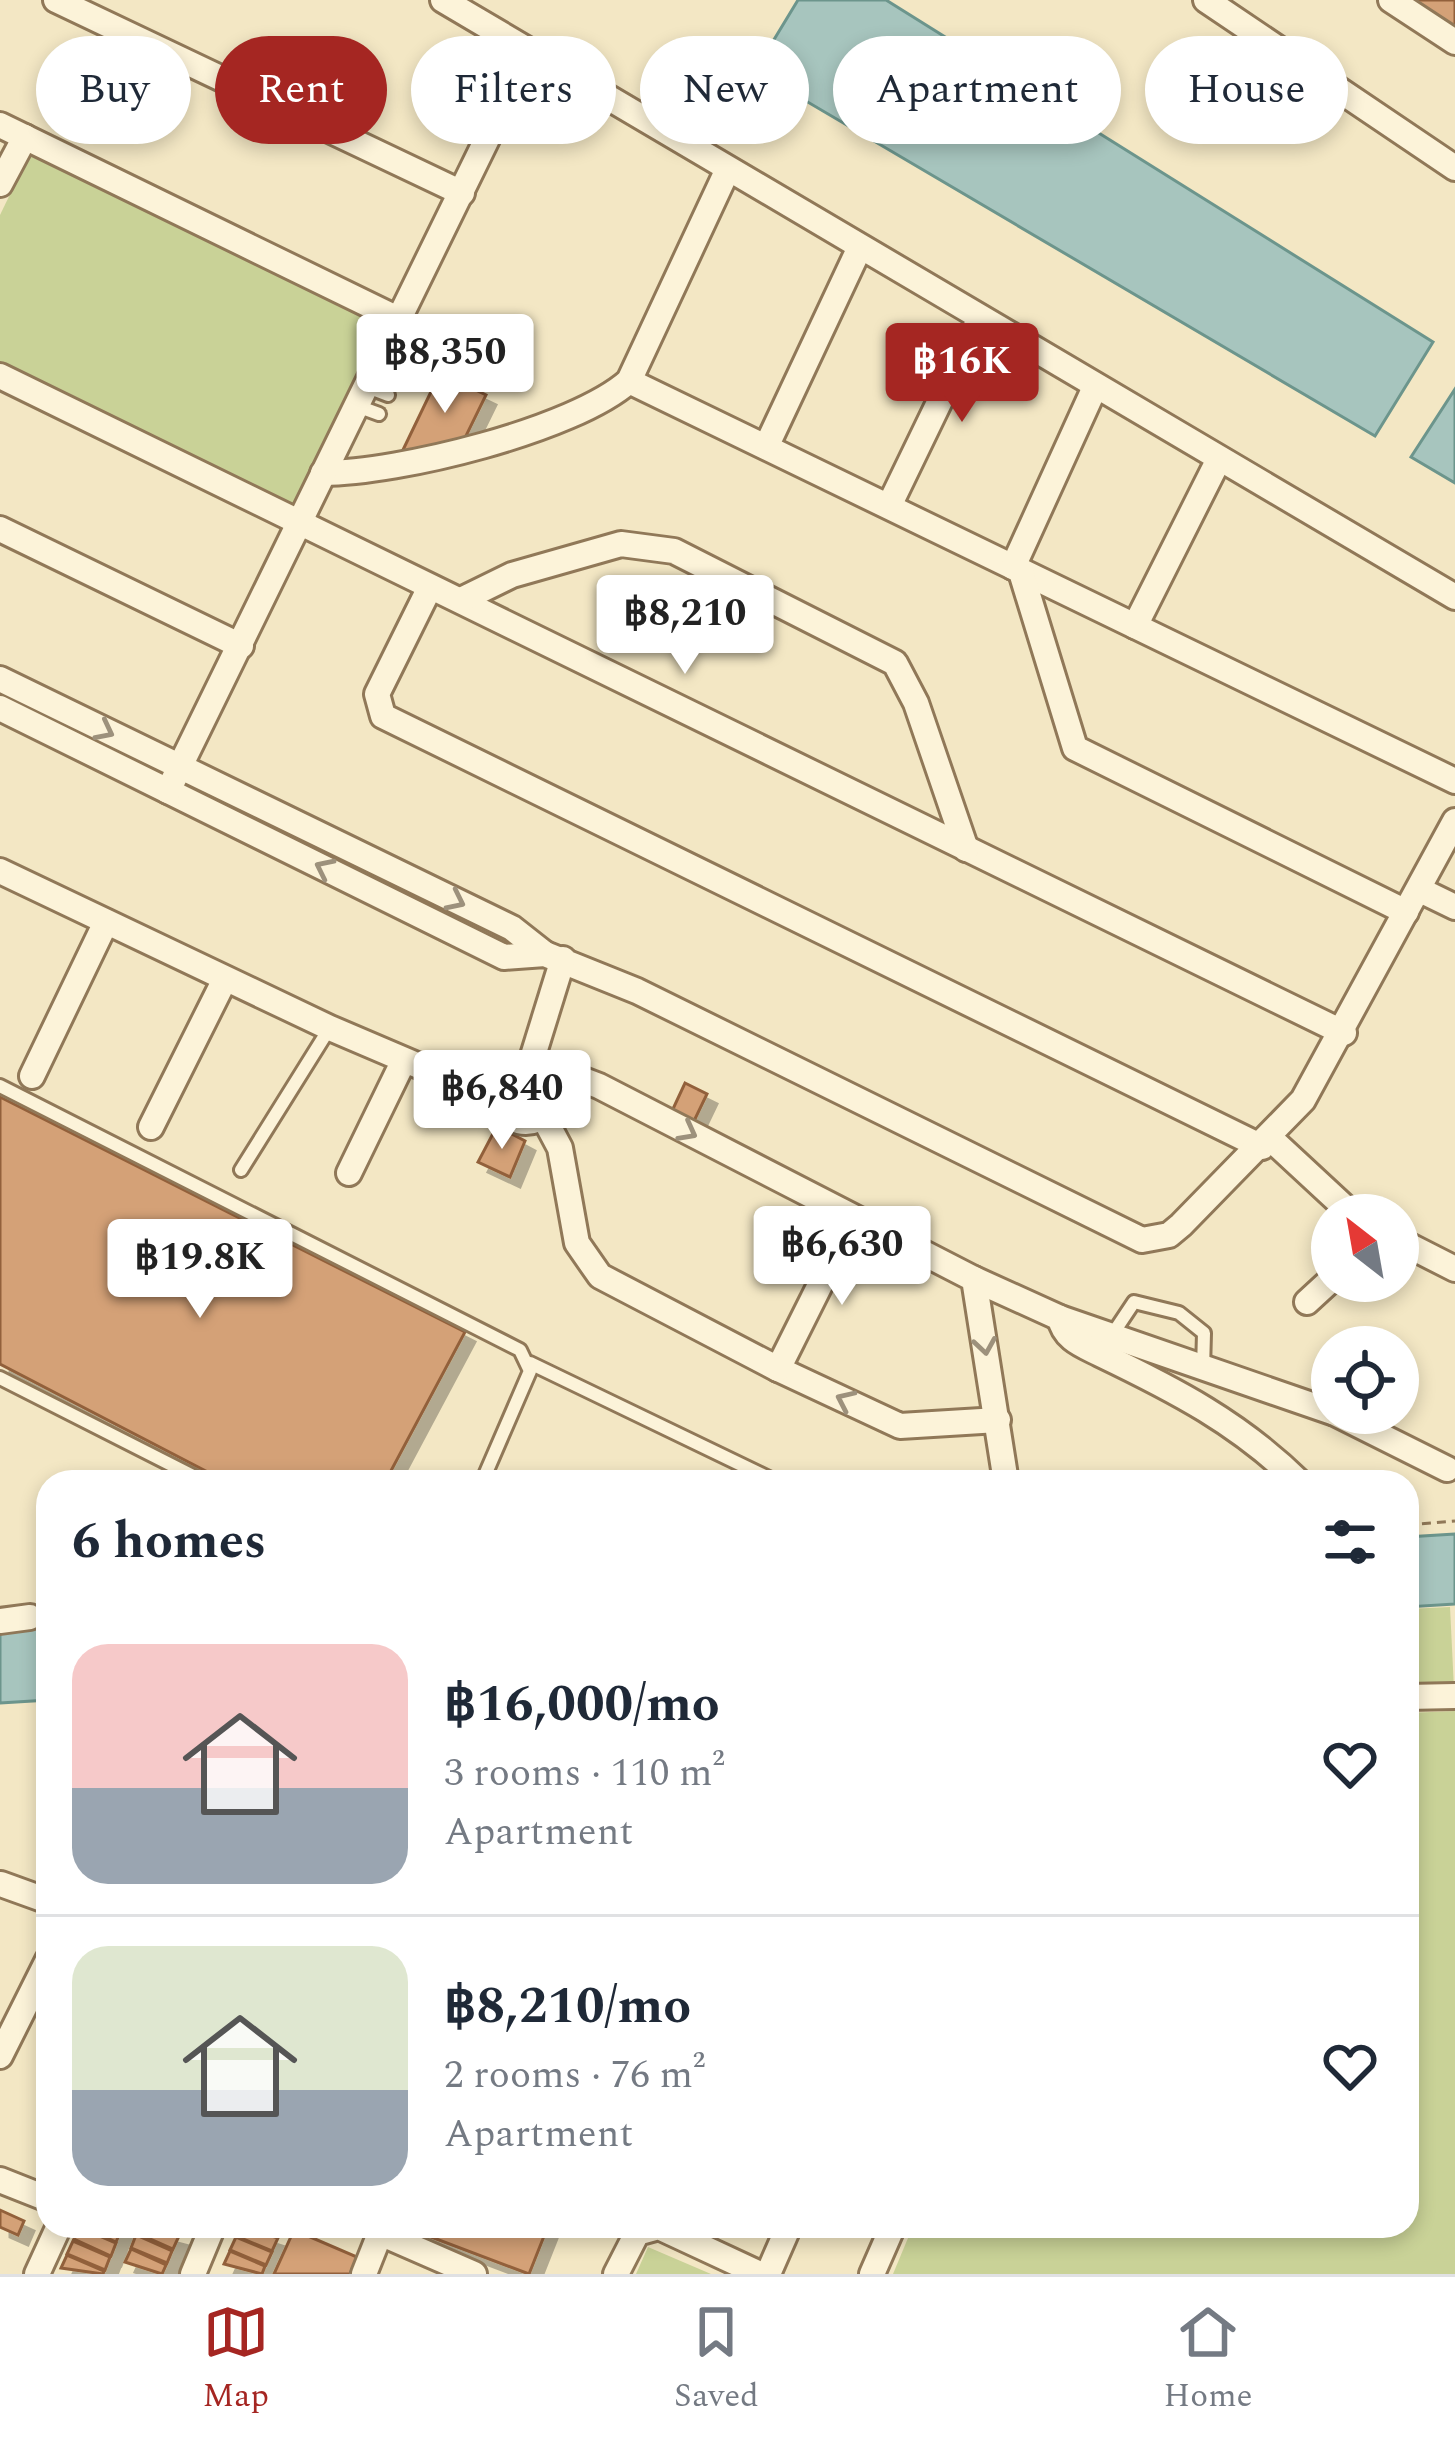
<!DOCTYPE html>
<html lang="en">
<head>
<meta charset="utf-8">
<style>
	:root { --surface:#fff; --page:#f2f2f3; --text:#1f2937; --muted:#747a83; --line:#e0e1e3; --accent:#a52622 }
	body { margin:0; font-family:Spectral,serif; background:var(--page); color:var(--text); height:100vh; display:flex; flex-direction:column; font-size:45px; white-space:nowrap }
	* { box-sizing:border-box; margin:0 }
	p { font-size:39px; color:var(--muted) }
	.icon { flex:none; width:66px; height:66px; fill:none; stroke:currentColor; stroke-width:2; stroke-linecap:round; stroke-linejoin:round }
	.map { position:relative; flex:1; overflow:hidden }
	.sheet { position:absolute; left:36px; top:1470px; width:1383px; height:768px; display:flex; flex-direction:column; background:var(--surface); border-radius:36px; box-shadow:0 6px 18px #0003 }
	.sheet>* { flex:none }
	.top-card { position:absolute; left:36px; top:36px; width:1383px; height:108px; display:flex; gap:24px }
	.needle { width:78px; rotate:329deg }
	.controls { position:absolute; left:1311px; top:1194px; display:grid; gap:24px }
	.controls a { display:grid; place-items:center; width:108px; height:108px; border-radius:50%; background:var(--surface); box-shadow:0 6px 18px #0003; font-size:60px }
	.price { position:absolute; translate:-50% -102px; padding:0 27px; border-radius:12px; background:#fff; color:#222; font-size:39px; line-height:78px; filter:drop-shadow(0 3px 6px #0008) }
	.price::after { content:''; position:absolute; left:50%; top:72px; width:36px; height:27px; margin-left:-18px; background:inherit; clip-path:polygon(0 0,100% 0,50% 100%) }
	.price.on { background:var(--accent); color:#fff }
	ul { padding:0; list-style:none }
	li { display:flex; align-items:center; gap:36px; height:300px; padding:0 36px }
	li+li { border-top:3px solid var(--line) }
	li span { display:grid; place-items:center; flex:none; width:336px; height:240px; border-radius:36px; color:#555 }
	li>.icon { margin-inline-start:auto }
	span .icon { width:144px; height:144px; fill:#fffc; stroke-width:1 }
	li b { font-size:51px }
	h2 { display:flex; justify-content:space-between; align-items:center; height:144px; padding:0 36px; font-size:51px }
	.tag { padding:0 42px; border-radius:54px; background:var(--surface); box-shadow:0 6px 18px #0003; font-size:42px; line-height:108px }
	.tag.on { background:var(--accent); color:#fff }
	.tabs { display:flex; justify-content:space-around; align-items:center; height:168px; border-top:3px solid var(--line); background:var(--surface); font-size:33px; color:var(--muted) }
	.tabs a { display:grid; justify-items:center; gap:6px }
	.tabs .on { color:var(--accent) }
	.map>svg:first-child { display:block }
	.green { fill:#c9d297 }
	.water { fill:#a7c5be; stroke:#6c958c; stroke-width:3 }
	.building { fill:#d4a177; stroke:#92613b; stroke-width:3; filter:url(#shadow) }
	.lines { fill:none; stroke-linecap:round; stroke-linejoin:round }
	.lane-casing { stroke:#907858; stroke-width:18 }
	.street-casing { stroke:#907858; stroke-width:30 }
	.path { stroke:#907858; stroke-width:3; stroke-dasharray:9 6; stroke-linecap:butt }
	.lane { stroke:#fcf3d9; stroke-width:12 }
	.street { stroke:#fcf3d9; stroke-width:24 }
	.oneway { stroke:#9d917c }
</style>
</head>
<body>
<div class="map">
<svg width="1455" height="2274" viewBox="0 0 1455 2274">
	<defs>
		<filter id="shadow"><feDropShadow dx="10" dy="10" stdDeviation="0" flood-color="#0004"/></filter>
	</defs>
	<rect width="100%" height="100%" fill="#f3e7c4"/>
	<g class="green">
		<polygon points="34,145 391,320 297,519 0,382 0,215"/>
		<polygon points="1450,1607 1454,1689 1407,1691 1407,1609"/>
		<polygon points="1455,1711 1455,2274 893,2274 913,2226 1407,2226 1407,1713"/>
		<polygon points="648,2247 711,2274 636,2274"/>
	</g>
	<g class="water">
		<polygon points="798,0 886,0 1433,342 1375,436 755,71"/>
		<polygon points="1455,389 1455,483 1411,457"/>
		<polygon points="1455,1534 1455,1604 1407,1607 1407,1537"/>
		<polygon points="48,1622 48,1700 0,1703 0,1625"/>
	</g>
	<g class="building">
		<polygon points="1413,0 1455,0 1455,29 1454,30"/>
		<polygon points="440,373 486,395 463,442 401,454"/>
		<polygon points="685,1083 707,1094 694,1121 672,1111"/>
		<polygon points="0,1097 465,1332 385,1482 227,1482 0,1364"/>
		<polygon points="497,1126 525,1141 510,1177 478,1162"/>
		<polygon points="0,2210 24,2221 18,2235 0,2227"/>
		<polygon points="82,2226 117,2226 122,2228 116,2242"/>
		<polygon points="141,2226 179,2236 173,2249 137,2233"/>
		<polygon points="241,2226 278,2238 272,2251 236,2236"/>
		<polygon points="402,2226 548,2226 529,2274"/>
		<polygon points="79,2227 116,2243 111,2256 74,2239"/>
		<polygon points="294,2230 357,2257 350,2274 274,2274"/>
		<polygon points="136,2235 172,2251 167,2263 131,2248"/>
		<polygon points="236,2237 272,2252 266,2265 230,2250"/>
		<polygon points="73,2241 110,2257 105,2270 67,2254"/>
		<polygon points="131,2249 166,2265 162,2274 125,2262"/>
		<polygon points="230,2251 265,2266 262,2274 224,2264"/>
		<polygon points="67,2255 104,2271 103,2274 61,2268"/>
	</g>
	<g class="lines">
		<g class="lane-casing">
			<g id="lane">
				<polyline points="367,387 388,395"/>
				<polyline points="357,406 379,414"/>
				<polyline points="0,1086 520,1350 530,1371 482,1482"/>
				<polyline points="241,1170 329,1029"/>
				<polyline points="1112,1335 1134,1302 1179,1313 1204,1333 1203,1369"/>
				<polyline points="530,1363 777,1482"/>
				<polyline points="0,1378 205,1482"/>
			</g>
		</g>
		<g class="street-casing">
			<g id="street">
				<polyline points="56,0 462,193"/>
				<polyline points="443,0 1455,597"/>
				<polyline points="1206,0 1455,168"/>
				<polyline points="1391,0 1455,42"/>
				<polyline points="0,125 400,320"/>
				<polyline points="0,184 25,137"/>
				<polyline points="0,376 1344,1033"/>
				<polyline points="629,381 1455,781"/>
				<polyline points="767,445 860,247"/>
				<path d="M323 473C398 473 574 430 629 381L727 171"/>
				<polyline points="890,504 979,320"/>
				<polyline points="0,529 241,646"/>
				<polyline points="1013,567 1095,387"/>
				<polyline points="1021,572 1075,748 1406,912"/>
				<polyline points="430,587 377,694 383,716 1262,1147"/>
				<polyline points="461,600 512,575 621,544 674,551 895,663 916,703 966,849"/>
				<polyline points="1135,626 1219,459"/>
				<polyline points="0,679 512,928 545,954"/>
				<polyline points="0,708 504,957 545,954 637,991 1142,1240 1169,1235 1181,1225 1303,1100 1455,821"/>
				<polyline points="168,791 530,51"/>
				<polyline points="0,871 330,1028 501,1101"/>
				<polyline points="1420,890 1455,907"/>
				<circle cx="526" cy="1097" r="25"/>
				<polyline points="528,1072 563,959"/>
				<polyline points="32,1076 106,922"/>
				<polyline points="543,1078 565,1073 599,1086 974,1279 1006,1482"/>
				<polyline points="543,1116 560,1148 577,1243 600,1276 778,1369 900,1426 998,1420"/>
				<polyline points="151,1127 225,979"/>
				<polyline points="1271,1139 1353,1215"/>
				<polyline points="349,1173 403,1062"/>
				<polyline points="1398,1240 1455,1269"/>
				<polyline points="974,1279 1060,1318 1332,1412"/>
				<polyline points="1307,1302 1332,1279"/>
				<path d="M1060 1318C1064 1339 1082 1345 1100 1354 1175 1390 1239 1423 1299 1482"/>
				<polyline points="778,1369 853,1219"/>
				<polyline points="1335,1413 1447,1469"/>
				<polyline points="0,1621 30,1617"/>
				<polyline points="1407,1697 1455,1696"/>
				<polyline points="1,1884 48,1901"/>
				<polyline points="0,2056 48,1960"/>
				<polyline points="0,2180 48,2199"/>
				<polyline points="380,2233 474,2274"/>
				<polyline points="37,2274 59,2226"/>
				<polyline points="193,2274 213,2226"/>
				<polyline points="364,2274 383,2226"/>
				<polyline points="616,2274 637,2233 659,2227 760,2274"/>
				<polyline points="768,2274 789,2226"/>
				<polyline points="872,2274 893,2226"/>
			</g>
		</g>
		<polyline class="path" points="1407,1525 1455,1521"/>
		<use href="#lane" class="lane"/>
		<use href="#street" class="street"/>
	</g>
	<defs><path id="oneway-chevron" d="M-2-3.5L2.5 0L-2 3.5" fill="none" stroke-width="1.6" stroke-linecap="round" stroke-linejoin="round" transform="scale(3)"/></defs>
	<g class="oneway">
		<use href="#oneway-chevron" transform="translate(105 731) rotate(27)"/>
		<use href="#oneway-chevron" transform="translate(324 868) rotate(-154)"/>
		<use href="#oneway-chevron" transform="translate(456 901) rotate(26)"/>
		<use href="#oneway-chevron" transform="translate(688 1132) rotate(28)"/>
		<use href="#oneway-chevron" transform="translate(985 1346) rotate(81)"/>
		<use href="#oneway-chevron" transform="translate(845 1400) rotate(-155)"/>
	</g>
</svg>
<div class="controls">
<a><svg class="needle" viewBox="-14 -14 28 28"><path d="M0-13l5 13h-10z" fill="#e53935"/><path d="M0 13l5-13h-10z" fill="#747a83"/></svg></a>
<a><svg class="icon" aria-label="locate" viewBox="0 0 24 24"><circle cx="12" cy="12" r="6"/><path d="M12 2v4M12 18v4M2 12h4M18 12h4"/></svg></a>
</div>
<b class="price" style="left:445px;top:416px">฿8,350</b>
<b class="price on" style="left:962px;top:425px">฿16K</b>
<b class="price" style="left:685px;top:677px">฿8,210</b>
<b class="price" style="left:502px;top:1152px">฿6,840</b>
<b class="price" style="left:842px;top:1308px">฿6,630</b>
<b class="price" style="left:200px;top:1321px">฿19.8K</b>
<div class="top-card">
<a class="tag">Buy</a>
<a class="tag on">Rent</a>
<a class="tag">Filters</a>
<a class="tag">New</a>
<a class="tag">Apartment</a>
<a class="tag">House</a>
</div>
<section class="sheet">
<h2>6 homes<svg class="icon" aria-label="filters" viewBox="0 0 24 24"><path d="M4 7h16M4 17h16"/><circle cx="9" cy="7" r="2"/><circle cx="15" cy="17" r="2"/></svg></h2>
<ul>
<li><span style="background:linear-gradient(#f6c9c9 60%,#9aa5b1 0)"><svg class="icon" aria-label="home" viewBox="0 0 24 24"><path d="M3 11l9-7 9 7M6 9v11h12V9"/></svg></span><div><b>฿16,000/mo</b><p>3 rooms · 110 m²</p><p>Apartment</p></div><svg class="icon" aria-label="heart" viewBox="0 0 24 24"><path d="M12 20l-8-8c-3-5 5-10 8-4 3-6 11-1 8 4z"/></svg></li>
<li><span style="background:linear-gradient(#dfe7d0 60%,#9aa5b1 0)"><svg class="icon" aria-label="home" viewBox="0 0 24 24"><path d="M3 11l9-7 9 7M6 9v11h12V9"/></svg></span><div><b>฿8,210/mo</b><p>2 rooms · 76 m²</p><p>Apartment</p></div><svg class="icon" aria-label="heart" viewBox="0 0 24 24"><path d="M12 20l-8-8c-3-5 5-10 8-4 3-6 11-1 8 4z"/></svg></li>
</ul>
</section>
</div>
<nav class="tabs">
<a class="on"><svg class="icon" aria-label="map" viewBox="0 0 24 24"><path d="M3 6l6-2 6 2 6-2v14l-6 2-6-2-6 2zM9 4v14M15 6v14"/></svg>Map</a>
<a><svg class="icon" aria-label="saved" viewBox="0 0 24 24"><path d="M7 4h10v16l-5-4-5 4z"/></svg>Saved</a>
<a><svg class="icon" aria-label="home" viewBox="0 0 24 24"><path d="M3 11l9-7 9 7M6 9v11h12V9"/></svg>Home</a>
</nav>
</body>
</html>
